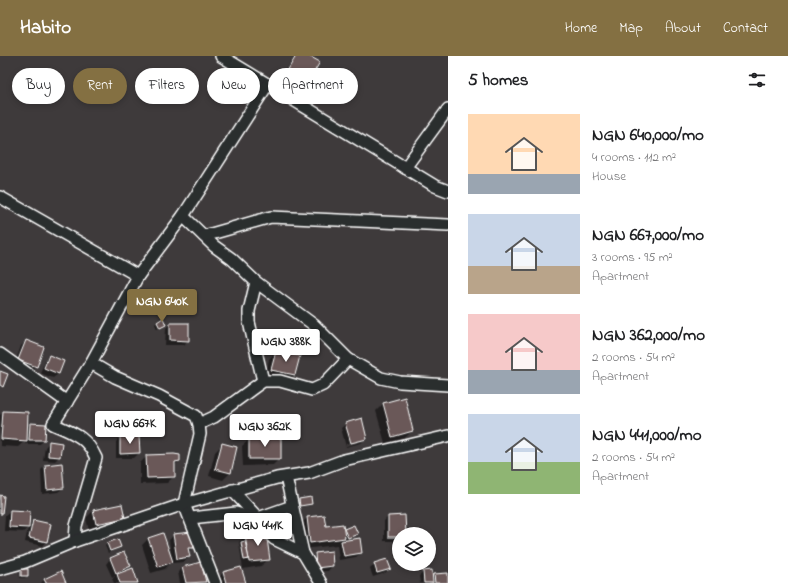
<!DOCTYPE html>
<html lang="en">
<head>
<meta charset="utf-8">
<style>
	:root { --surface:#fff; --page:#f2f2f2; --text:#202124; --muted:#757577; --accent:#847042 }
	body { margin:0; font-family:"Indie Flower",sans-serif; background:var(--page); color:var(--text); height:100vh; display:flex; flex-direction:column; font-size:15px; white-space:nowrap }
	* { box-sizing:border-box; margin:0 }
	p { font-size:13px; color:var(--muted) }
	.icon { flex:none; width:22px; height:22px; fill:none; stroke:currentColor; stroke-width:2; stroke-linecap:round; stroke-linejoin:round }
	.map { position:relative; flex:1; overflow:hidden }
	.side { display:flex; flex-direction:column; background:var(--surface); width:340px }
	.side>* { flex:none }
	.hud { position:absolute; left:12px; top:12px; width:376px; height:36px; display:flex; gap:8px }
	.tools { position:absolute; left:392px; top:471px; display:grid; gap:8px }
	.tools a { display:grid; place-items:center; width:44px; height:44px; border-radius:50%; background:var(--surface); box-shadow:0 2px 6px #0003; font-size:20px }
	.price { position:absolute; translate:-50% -34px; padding:0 9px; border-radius:4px; background:#fff; color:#222; font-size:13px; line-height:26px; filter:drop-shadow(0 1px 2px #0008) }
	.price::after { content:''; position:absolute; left:50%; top:24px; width:12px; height:9px; margin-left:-6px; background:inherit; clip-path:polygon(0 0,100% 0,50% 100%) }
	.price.current { background:var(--accent); color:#fff }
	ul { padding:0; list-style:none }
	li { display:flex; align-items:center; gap:12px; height:100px; padding:0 20px }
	li span { display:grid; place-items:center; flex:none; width:112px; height:80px; border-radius:0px; color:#555 }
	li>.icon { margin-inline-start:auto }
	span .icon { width:48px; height:48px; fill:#fffc; stroke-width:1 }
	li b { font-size:17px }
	h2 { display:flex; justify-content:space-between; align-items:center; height:48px; padding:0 20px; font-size:17px }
	.pill { padding:0 14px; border-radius:18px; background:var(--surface); box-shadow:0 2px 6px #0003; font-size:14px; line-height:36px }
	.pill.current { background:var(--accent); color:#fff }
	header { display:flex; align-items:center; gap:24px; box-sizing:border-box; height:56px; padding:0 20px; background:var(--accent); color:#fff }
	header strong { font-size:19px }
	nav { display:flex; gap:22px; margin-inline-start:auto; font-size:14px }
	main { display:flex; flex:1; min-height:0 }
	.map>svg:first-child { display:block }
	.shadow { fill:#0007; fill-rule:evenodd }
	.building { fill:#6b5958; stroke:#fff }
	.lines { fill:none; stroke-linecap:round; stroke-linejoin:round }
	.street-casing { stroke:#fff; stroke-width:14 }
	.street { stroke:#2a2d2e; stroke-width:11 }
</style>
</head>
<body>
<header>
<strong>Habito</strong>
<nav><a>Home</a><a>Map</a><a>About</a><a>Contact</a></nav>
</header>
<main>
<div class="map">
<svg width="448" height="527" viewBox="0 0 448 527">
	<rect width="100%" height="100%" fill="#3e3a3b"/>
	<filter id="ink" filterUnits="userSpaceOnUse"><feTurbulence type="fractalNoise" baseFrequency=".025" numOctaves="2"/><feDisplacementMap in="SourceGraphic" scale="8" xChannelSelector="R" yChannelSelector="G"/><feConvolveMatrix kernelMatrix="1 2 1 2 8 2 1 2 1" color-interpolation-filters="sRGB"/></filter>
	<g filter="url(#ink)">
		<g class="shadow">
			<polygon points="295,0 307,0 318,6 302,35 295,42 274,34"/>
			<polygon points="157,266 163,270 157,273 155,268"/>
			<polygon points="170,268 188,284 184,289 165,289 166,272"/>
			<polygon points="26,285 36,310 31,315 14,309 21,290"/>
			<polygon points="276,296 294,319 287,326 265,321 269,303"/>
			<polygon points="49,300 63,306 58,318 53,322 40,317 45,305"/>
			<polygon points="383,348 412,375 405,382 385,387 376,355"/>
			<polygon points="3,356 26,372 30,368 45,369 44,384 40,388 25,388 25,385 18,391 0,390 0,359"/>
			<polygon points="123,360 140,376 136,381 139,397 134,402 116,402 116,386 120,381 119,381 118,365"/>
			<path d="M346 368 366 382 361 387 346 391 341 372ZM362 383V385L346 390V388Z"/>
			<polygon points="250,383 280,402 273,409 243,410 242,390"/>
			<polygon points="50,386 59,401 55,405 43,404 45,391"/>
			<polygon points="222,389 236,392 230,417 223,424 209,420 215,396"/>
			<polygon points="147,400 179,405 174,410 174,420 167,427 140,428 140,407"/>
			<polygon points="45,410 63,432 58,436 42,438 41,414"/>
			<polygon points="299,444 311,448 298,452 297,446"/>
			<polygon points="10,455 28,470 33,465 46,485 42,490 25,486 28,472 23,476 4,475 5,459"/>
			<polygon points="93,455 124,461 117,468 89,475 86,462"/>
			<polygon points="388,461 405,478 399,478 399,485 384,485 384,465"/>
			<polygon points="307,462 325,472 343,475 345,474 357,478 346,483 345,481 340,486 359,483 361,497 356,501 339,504 337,489 303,493 300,469"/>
			<polygon points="275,463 291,478 286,482 272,484 270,468"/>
			<polygon points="174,479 193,491 188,496 189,501 184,506 173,507 172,505 165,513 151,517 142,489 149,482 172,504 169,484"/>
			<polygon points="246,479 269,503 261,510 243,513 239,486"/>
			<polygon points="107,488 120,491 108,497 105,490"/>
			<polygon points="315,498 332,510 328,515 312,516 311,502"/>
			<polygon points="110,503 130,510 124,516 137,527 114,527 112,523 117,518 112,521 106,508"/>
			<polygon points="200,507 204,527 180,527 178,516 182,512"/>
			<polygon points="375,508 390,513 385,517 373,521 370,513"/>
			<polygon points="21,514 27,519 25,522 20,522 19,516"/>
			<polygon points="424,516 432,522 435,519 448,518 448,527 420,527 419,520"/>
			<polygon points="60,517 65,527 41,527 44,524"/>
			<polygon points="223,517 245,527 217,527 216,524"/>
		</g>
		<g class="building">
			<polygon points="296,0 309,0 320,6 303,35 299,33 297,37 280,27"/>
			<polygon points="163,262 166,269 160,272 157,266"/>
			<polygon points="170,267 189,267 189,285 170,284"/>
			<polygon points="26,284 44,291 37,311 18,304"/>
			<polygon points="276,295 300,300 295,319 271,314"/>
			<polygon points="49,299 64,305 59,318 44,312"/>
			<polygon points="0,315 8,318 3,331 0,329"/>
			<polygon points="405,341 413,375 392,381 383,347"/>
			<polygon points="3,355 28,356 27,385 1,383"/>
			<rect x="123" y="359" width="18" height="18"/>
			<polygon points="362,362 367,383 351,387 345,367"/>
			<polygon points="30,367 46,368 45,384 29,384"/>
			<polygon points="120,380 139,380 140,397 120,398"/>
			<rect x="249" y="382" width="32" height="21"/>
			<polygon points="49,385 62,387 60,401 48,400"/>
			<polygon points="222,387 237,391 231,417 215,413"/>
			<polygon points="174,398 180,399 180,405 175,406 175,421 147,422 146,399"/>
			<polygon points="62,407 64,432 47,434 45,409"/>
			<polygon points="0,439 4,440 2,458 0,458"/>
			<polygon points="311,441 312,448 300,450 299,443"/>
			<polygon points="122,448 125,462 96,468 93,454"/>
			<polygon points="10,454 30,455 29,472 9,471"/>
			<polygon points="324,459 326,470 343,468 345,482 310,487 307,461"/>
			<polygon points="405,459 406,478 399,478 399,481 388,481 388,460"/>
			<polygon points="289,460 292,478 277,480 274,462"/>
			<polygon points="33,464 51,468 47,486 29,482"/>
			<polygon points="354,469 358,478 348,482 344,473"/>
			<polygon points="266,475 270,504 249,506 245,478"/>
			<polygon points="192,476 194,492 188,492 190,501 177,503 173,478"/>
			<polygon points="163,477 173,506 158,511 148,482"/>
			<polygon points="360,482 362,497 344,500 341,485"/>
			<polygon points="118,483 121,491 110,495 107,487"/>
			<polygon points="245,485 249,503 244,504 241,486"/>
			<polygon points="332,495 333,510 316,512 315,497"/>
			<polygon points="124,496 131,510 116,517 110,502"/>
			<polygon points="387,503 391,513 377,517 374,507"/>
			<polygon points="201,506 206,526 186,527 182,511"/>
			<polygon points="241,511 246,527 226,527 223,516"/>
			<polygon points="133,512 138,527 120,527 117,518"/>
			<rect x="21" y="513" width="7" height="7"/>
			<polygon points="432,514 433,527 424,527 423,515"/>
			<polygon points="61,515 66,527 46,527 44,523"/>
			<polygon points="448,517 448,527 435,527 434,518"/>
		</g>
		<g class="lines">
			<g class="street-casing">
				<g id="street">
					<polyline points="221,0 435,130 448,135"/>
					<polyline points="405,112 448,53"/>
					<polyline points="0,141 138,220"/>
					<polyline points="183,160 214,190 232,203 256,226 314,269 348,303 381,322 400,326 448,329"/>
					<polyline points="204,180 271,161 448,169"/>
					<polyline points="256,226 249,255 249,266 263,325"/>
					<polyline points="0,298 67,346"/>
					<polyline points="91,307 115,321 159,340 196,360 199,368 200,378 184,448 215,527"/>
					<polyline points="199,368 214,361 263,325 280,325 312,334 323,329 348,303"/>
					<polyline points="286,421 303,497"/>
					<polyline points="232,434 258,462"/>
					<polyline points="191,462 236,457 255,463 274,483 303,497 321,527"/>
					<polyline points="255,463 292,450"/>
					<path d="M75 485 76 470 96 402C86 380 73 377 53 368L91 307 138 220 183 160 268 28"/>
					<polyline points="0,513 25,506 75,485 184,448 277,422 309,417 344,404 448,380"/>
				</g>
			</g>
			<use href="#street" class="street"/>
		</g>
	</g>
</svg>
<div class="tools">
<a><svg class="icon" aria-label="layers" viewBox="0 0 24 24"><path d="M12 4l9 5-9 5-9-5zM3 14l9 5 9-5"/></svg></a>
</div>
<b class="price current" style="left:162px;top:267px">NGN 640K</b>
<b class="price" style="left:286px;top:307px">NGN 388K</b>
<b class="price" style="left:130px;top:389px">NGN 667K</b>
<b class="price" style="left:265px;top:392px">NGN 362K</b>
<b class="price" style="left:258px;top:491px">NGN 441K</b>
<div class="hud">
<a class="pill">Buy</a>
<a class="pill current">Rent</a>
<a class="pill">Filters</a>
<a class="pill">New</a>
<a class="pill">Apartment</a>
</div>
</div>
<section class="side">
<h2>5 homes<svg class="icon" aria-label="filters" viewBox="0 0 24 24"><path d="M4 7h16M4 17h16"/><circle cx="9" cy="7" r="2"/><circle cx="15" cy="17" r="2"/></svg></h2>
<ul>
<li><span style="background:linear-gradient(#ffd9b3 75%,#9aa5b1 0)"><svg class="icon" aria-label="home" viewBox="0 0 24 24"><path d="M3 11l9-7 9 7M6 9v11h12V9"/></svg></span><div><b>NGN 640,000/mo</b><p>4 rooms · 112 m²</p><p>House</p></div></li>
<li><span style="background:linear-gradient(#c9d6e8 65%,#b9a48a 0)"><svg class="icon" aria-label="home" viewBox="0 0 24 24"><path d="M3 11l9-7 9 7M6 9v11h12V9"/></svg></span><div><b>NGN 667,000/mo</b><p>3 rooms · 95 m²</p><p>Apartment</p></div></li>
<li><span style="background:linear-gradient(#f6c9c9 70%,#9aa5b1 0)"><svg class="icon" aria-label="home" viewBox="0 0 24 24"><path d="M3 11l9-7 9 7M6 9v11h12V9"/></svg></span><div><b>NGN 362,000/mo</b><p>2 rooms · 54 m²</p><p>Apartment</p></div></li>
<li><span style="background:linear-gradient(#c9d6e8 60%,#8fb573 0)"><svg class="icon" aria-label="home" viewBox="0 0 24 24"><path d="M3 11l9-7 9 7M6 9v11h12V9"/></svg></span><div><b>NGN 441,000/mo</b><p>2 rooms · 54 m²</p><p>Apartment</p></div></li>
</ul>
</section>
</main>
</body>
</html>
